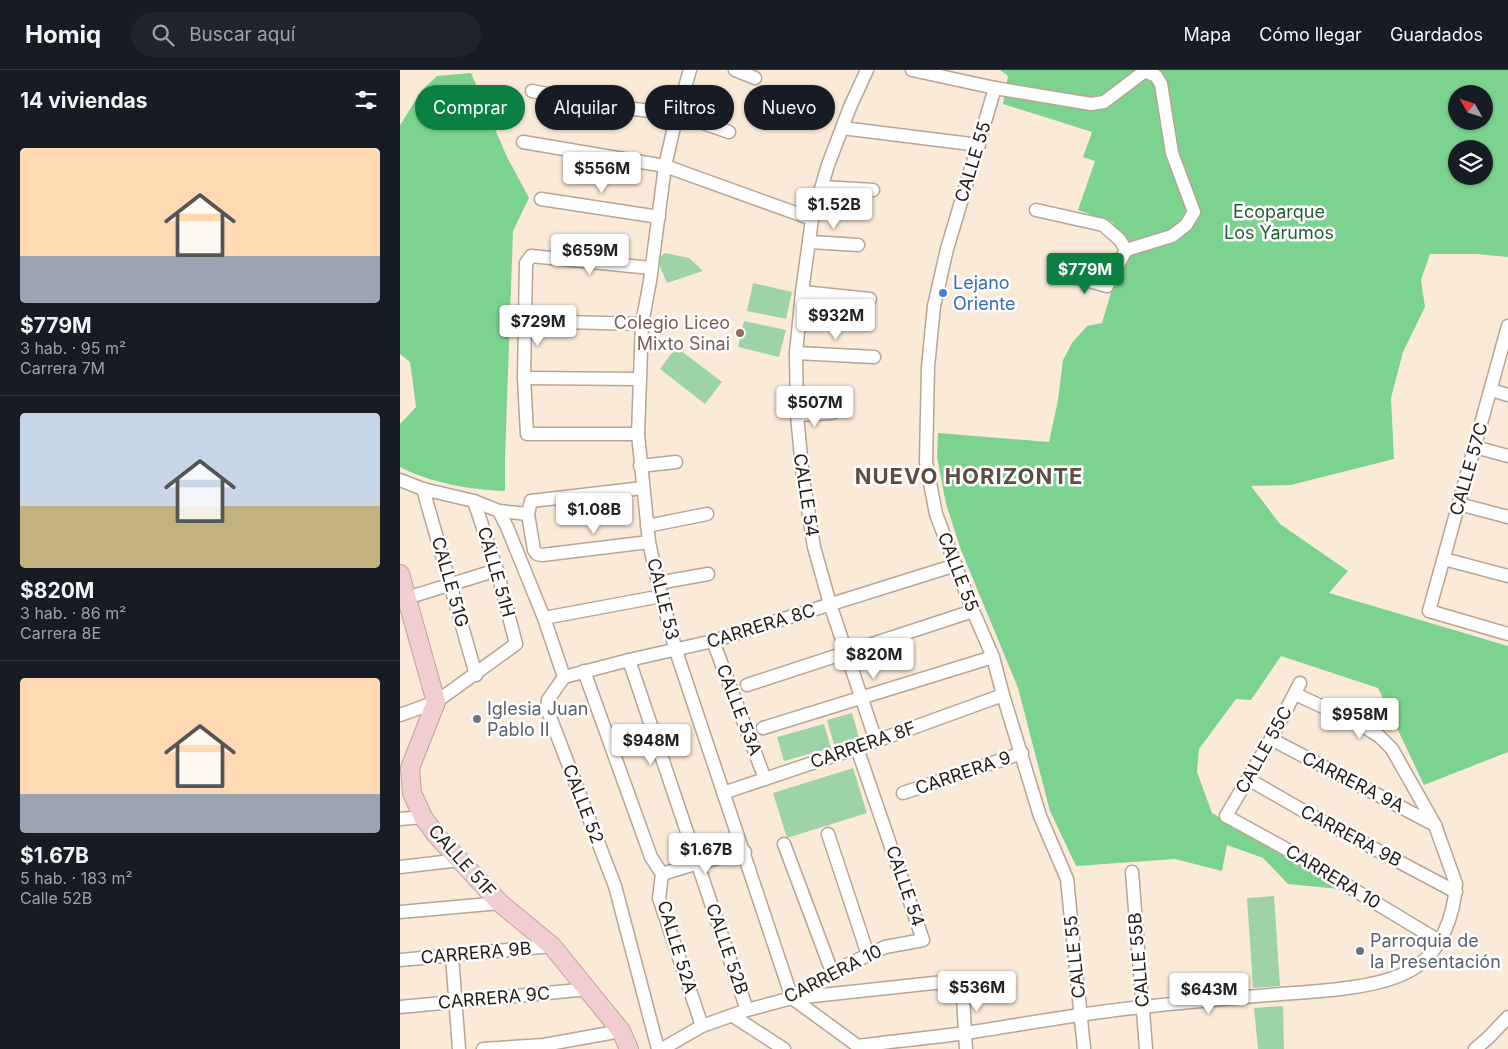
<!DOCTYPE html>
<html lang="es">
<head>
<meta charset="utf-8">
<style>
	:root { --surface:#171b24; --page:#20242c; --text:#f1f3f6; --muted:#9ea1a6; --line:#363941; --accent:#0b8043 }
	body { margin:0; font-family:Inter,sans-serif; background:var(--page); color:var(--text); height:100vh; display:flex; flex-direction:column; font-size:19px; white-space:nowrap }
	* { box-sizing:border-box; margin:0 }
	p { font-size:16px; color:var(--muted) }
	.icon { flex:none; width:28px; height:28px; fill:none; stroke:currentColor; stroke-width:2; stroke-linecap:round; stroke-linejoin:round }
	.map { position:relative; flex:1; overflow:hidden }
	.drawer { display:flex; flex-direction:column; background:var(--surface); width:400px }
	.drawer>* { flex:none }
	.hud { position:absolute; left:15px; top:15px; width:475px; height:45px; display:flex; gap:10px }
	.needle { width:32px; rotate:309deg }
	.buttons { position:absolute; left:1048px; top:15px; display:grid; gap:10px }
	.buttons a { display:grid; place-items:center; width:45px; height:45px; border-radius:50%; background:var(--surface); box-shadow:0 1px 4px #0004; font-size:25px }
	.price { position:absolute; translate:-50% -42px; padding:0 11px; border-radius:5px; background:#fff; color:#222; font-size:16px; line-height:32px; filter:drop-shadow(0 1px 2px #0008) }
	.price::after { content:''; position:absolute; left:50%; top:30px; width:15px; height:11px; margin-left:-8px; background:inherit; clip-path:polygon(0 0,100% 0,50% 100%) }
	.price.on { background:var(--accent); color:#fff }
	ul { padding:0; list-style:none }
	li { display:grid; align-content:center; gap:10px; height:265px; padding:0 20px }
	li+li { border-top:1px solid var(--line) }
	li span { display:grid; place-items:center; height:155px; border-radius:5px; color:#555 }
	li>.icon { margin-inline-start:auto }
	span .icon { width:90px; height:90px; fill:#fffc; stroke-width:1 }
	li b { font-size:21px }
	h2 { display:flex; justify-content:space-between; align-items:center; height:60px; padding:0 20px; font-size:21px }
	.tag { padding:0 18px; border-radius:22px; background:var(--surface); box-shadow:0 1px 4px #0004; font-size:18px; line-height:45px }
	.tag.on { background:var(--accent); color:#fff }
	header { display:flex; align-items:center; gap:30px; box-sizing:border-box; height:70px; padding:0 25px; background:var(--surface); border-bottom:1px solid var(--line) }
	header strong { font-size:24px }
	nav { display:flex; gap:28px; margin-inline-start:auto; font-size:18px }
	.search { width:350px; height:45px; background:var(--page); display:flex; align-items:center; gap:12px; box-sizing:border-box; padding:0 18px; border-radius:28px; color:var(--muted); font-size:19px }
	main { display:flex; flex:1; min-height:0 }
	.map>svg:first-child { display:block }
	.green { fill:#9ed3a8 }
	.forest { fill:#7cd390; fill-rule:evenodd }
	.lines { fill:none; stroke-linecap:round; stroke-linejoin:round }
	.street-casing { stroke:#b6a594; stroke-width:15 }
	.secondary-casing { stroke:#b6a594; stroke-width:20 }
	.street { stroke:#fff; stroke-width:12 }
	.secondary { stroke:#f2ced0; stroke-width:18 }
	.shop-dot { fill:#3f7fe0; stroke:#fff; stroke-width:2 }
	.education-dot { fill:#8d6e63; stroke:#fff; stroke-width:2 }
	.worship-dot { fill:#6b7280; stroke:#fff; stroke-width:2 }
	.labels { text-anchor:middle; stroke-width:5; stroke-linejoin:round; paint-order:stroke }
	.street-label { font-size:18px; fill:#231d16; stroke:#fff }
	.park-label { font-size:18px; fill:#215e33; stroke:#fff }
	.shop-label { font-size:18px; fill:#366cbe; stroke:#fff; text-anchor:start }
	.education-label { font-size:18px; fill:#785e54; stroke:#fff; text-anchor:end }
	.worship-label { font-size:18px; fill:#5b616d; stroke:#fff; text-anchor:start }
	.district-label { font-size:22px; font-weight:bold; letter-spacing:1px; fill:#5d4e3f; stroke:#fff }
</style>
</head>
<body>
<header>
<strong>Homiq</strong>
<div class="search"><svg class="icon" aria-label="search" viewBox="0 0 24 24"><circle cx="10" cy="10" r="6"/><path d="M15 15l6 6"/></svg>Buscar aquí</div>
<nav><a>Mapa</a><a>Cómo llegar</a><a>Guardados</a></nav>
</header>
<main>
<section class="drawer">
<h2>14 viviendas<svg class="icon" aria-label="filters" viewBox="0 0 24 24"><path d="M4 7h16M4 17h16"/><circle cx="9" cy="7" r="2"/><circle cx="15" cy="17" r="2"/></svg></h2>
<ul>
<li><span style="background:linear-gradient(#ffd9b3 70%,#9aa5b1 0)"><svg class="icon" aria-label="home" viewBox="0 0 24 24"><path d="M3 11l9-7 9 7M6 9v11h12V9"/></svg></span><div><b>$779M</b><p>3 hab. · 95 m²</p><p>Carrera 7M</p></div></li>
<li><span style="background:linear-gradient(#c9d6e8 60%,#c2b280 0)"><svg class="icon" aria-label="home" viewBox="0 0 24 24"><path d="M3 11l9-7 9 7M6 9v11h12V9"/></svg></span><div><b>$820M</b><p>3 hab. · 86 m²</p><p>Carrera 8E</p></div></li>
<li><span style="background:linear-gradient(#ffd9b3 75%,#9aa5b1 0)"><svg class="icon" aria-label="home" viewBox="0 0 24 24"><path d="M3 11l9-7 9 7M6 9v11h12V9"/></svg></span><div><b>$1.67B</b><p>5 hab. · 183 m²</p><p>Calle 52B</p></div></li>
</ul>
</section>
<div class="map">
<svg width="1108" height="979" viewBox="0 0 1108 979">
	<rect width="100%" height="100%" fill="#fcead8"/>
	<g class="green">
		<polygon points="265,183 289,188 303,201 267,213 257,190"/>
		<polygon points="353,213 392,222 386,249 347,241"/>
		<polygon points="344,251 386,260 379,287 338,277"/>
		<polygon points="276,277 322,312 305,334 260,299"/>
		<polygon points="452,643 460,671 435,678 427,650"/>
		<polygon points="424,654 431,678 384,691 377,667"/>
		<polygon points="453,698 467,743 387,768 373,723"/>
		<polygon points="874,826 880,916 853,918 847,828"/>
		<polygon points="883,936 884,979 858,979 854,938"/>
	</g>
	<g class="forest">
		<path d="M600 0H1108V187L1076 184H1030L1021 210 1025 237 1003 282 991 328 994 389 891 415 851 416 880 454 948 501 929 523 1108 576V682L1024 715 978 618 881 586 851 630 836 629 799 679 797 702 812 743 939 819 888 814 863 788 827 775 822 801 775 789 676 796 650 741 618 618 561 480 546 434 537 387 538 363 649 372 658 330 663 290 672 273 687 256 702 253 712 219 729 176 712 152 678 140 695 91 683 87 692 62 603 34 608 6ZM1056 24H1084V51H1056ZM1056 79H1084V106H1056Z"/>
		<path d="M71 3 107 87 129 128 113 161 105 388V421C72 420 30 413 0 397V354L16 337 10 292 0 284V55L22 20 37 6Z"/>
	</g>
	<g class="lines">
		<g class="street-casing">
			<g id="street">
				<polyline points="290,0 277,44 265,96 250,211 242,254 238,364 249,472 258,513 276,581 392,928 462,979"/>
				<polyline points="335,0 355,8"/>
				<polyline points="467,0 450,37 428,95 412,149 402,222 396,283 397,345 403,409 414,477 430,534 476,671"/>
				<polyline points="512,0 595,18 691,34 704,32 745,1 756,6 761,14 772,83 794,142 786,155 772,166 726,180"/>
				<polyline points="595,18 547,179 534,236 528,297 526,392 536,444 573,541 593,587 603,625 640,746 667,809 684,979"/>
				<polyline points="132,21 208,36 277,44 329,62"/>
				<polyline points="442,58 579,75"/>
				<polyline points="123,72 265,96 412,149"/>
				<polyline points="422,117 473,120"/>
				<polyline points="141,129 259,147"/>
				<polyline points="636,140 703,155 720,170 726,180"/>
				<polyline points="410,172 458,175"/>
				<polyline points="671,206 707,216 726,180"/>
				<polyline points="402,222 470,229"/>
				<polyline points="124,251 242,254"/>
				<polyline points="1108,256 1029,541 1108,564"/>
				<polyline points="396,283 474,287"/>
				<polyline points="124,308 239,309"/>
				<polyline points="1091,320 1108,325"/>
				<polyline points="397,345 432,343"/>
				<polyline points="238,364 127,364 124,308 126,193 131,186 251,198"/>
				<polyline points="1075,377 1108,386"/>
				<polyline points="240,396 276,392"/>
				<polyline points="0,410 23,419 74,431 99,441 128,444"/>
				<polyline points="243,418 131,431 128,444 134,480 137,484 142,485 249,472"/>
				<polyline points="23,419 76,605"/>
				<polyline points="1059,434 1108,447"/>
				<polyline points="99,441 107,457 144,548 164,607"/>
				<polyline points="247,456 307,444"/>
				<polyline points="1044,489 1108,506"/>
				<polyline points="258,513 308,504"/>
				<polyline points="0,530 97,500"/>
				<polyline points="144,548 262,526"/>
				<polyline points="313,571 365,709"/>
				<polyline points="229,590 347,940"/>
				<polyline points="184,601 251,787 262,804 259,828 302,956"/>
				<polyline points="164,607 229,590 313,571 556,495"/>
				<polyline points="164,607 148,630 147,639 215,816 258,979"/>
				<polyline points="900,613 871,669 826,746 888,780 1039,871"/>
				<polyline points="347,615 573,541"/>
				<polyline points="0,645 36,632 116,574 97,500 74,431"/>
				<polyline points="363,658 593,587"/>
				<polyline points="871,669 1035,755"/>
				<polyline points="848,709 909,744 1056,822"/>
				<polyline points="323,723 457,678 603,625"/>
				<polyline points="503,723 622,683"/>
				<polyline points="0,749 23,747"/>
				<polyline points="428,764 468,885"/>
				<polyline points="384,774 432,902"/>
				<polyline points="0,797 60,790"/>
				<polyline points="732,802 746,979"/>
				<polyline points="262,804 298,793 345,782"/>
				<polyline points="0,842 100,833"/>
				<polyline points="52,886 59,979"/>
				<polyline points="0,890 152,876"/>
				<polyline points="394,928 562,910 566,979"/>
				<polyline points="0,937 189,919"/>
				<polyline points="333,946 384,979"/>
				<path d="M458 976C494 971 530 968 566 963 625 954 683 943 742 937 788 932 835 928 881 924 919 921 978 919 1011 900 1041 883 1054 846 1056 814L1035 755 992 679 979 666 958 653 895 624"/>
				<polyline points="83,979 144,975 221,961"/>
				<polyline points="262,979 302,956 347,940 392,928 432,902 485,877 523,870 457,678"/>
				<polyline points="1075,979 1088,968 1108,947"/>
			</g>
		</g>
		<g class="secondary-casing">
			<polyline id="secondary" points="0,504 36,632 10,698 12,723 23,747 36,765 100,833 152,876 221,961 229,979"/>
		</g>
		<use href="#street" class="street"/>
		<use href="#secondary" class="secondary"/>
	</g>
	<circle class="shop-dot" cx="543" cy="223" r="5"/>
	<circle class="education-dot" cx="340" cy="263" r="5"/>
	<g class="worship-dot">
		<circle cx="77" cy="649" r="5"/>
		<circle cx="960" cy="881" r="5"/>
	</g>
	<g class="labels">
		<g class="street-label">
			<text transform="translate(573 92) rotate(-73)" y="6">CALLE 55</text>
			<text transform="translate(1069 399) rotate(-74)" y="6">CALLE 57C</text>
			<text transform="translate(406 425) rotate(81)" y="6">CALLE 54</text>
			<text transform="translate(96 502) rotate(74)" y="6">CALLE 51H</text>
			<text transform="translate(558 502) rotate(69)" y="6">CALLE 55</text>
			<text transform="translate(50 512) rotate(74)" y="6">CALLE 51G</text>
			<text transform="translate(263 529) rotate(76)" y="6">CALLE 53</text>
			<text transform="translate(361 556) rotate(-17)" y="6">CARRERA 8C</text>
			<text transform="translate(339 640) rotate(69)" y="6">CALLE 53A</text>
			<text transform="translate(463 675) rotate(-19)" y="6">CARRERA 8F</text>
			<text transform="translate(864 680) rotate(-61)" y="6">CALLE 55C</text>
			<text transform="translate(563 703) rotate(-19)" y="6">CARRERA 9</text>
			<text transform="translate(953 712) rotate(27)" y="6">CARRERA 9A</text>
			<text transform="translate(183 734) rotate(69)" y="6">CALLE 52</text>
			<text transform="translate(951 766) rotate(28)" y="6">CARRERA 9B</text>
			<text transform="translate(62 791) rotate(48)" y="6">CALLE 51F</text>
			<text transform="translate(933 807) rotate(31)" y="6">CARRERA 10</text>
			<text transform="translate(505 816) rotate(71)" y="6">CALLE 54</text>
			<text transform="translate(277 877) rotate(73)" y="6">CALLE 52A</text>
			<text transform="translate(327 879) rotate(71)" y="6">CALLE 52B</text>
			<text transform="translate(76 883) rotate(-5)" y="6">CARRERA 9B</text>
			<text transform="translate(675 887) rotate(-96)" y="6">CALLE 55</text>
			<text transform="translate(739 890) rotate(-95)" y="6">CALLE 55B</text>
			<text transform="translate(433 904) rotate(-27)" y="6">CARRERA 10</text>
			<text transform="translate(94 928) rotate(-5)" y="6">CARRERA 9C</text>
		</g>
		<g class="park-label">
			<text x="879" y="148">Ecoparque<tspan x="879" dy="21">Los Yarumos</tspan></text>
		</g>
		<g class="shop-label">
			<text x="553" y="219">Lejano<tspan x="553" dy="21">Oriente</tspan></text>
		</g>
		<g class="education-label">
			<text x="330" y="259">Colegio Liceo<tspan x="330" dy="21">Mixto Sinai</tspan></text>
		</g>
		<g class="worship-label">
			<text x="87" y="645">Iglesia Juan<tspan x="87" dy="21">Pablo II</tspan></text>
			<text x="970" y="877">Parroquia de<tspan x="970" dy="21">la Presentación</tspan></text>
		</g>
		<g class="district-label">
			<text x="569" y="414">NUEVO HORIZONTE</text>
		</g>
	</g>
</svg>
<div class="buttons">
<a><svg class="needle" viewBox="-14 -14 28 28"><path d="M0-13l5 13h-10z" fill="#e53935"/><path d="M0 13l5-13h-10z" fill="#9ea1a6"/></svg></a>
<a><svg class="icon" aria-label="layers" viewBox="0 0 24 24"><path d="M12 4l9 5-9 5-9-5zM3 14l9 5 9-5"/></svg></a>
</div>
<b class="price" style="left:202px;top:124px">$556M</b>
<b class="price" style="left:434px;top:160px">$1.52B</b>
<b class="price" style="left:190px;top:206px">$659M</b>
<b class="price on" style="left:685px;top:225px">$779M</b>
<b class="price" style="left:436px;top:271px">$932M</b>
<b class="price" style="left:138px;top:277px">$729M</b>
<b class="price" style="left:415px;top:358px">$507M</b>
<b class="price" style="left:194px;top:465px">$1.08B</b>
<b class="price" style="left:474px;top:610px">$820M</b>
<b class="price" style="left:960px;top:670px">$958M</b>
<b class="price" style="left:251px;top:696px">$948M</b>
<b class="price" style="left:306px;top:805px">$1.67B</b>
<b class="price" style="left:577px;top:943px">$536M</b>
<b class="price" style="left:809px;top:945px">$643M</b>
<div class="hud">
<a class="tag on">Comprar</a>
<a class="tag">Alquilar</a>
<a class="tag">Filtros</a>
<a class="tag">Nuevo</a>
</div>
</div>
</main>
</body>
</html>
